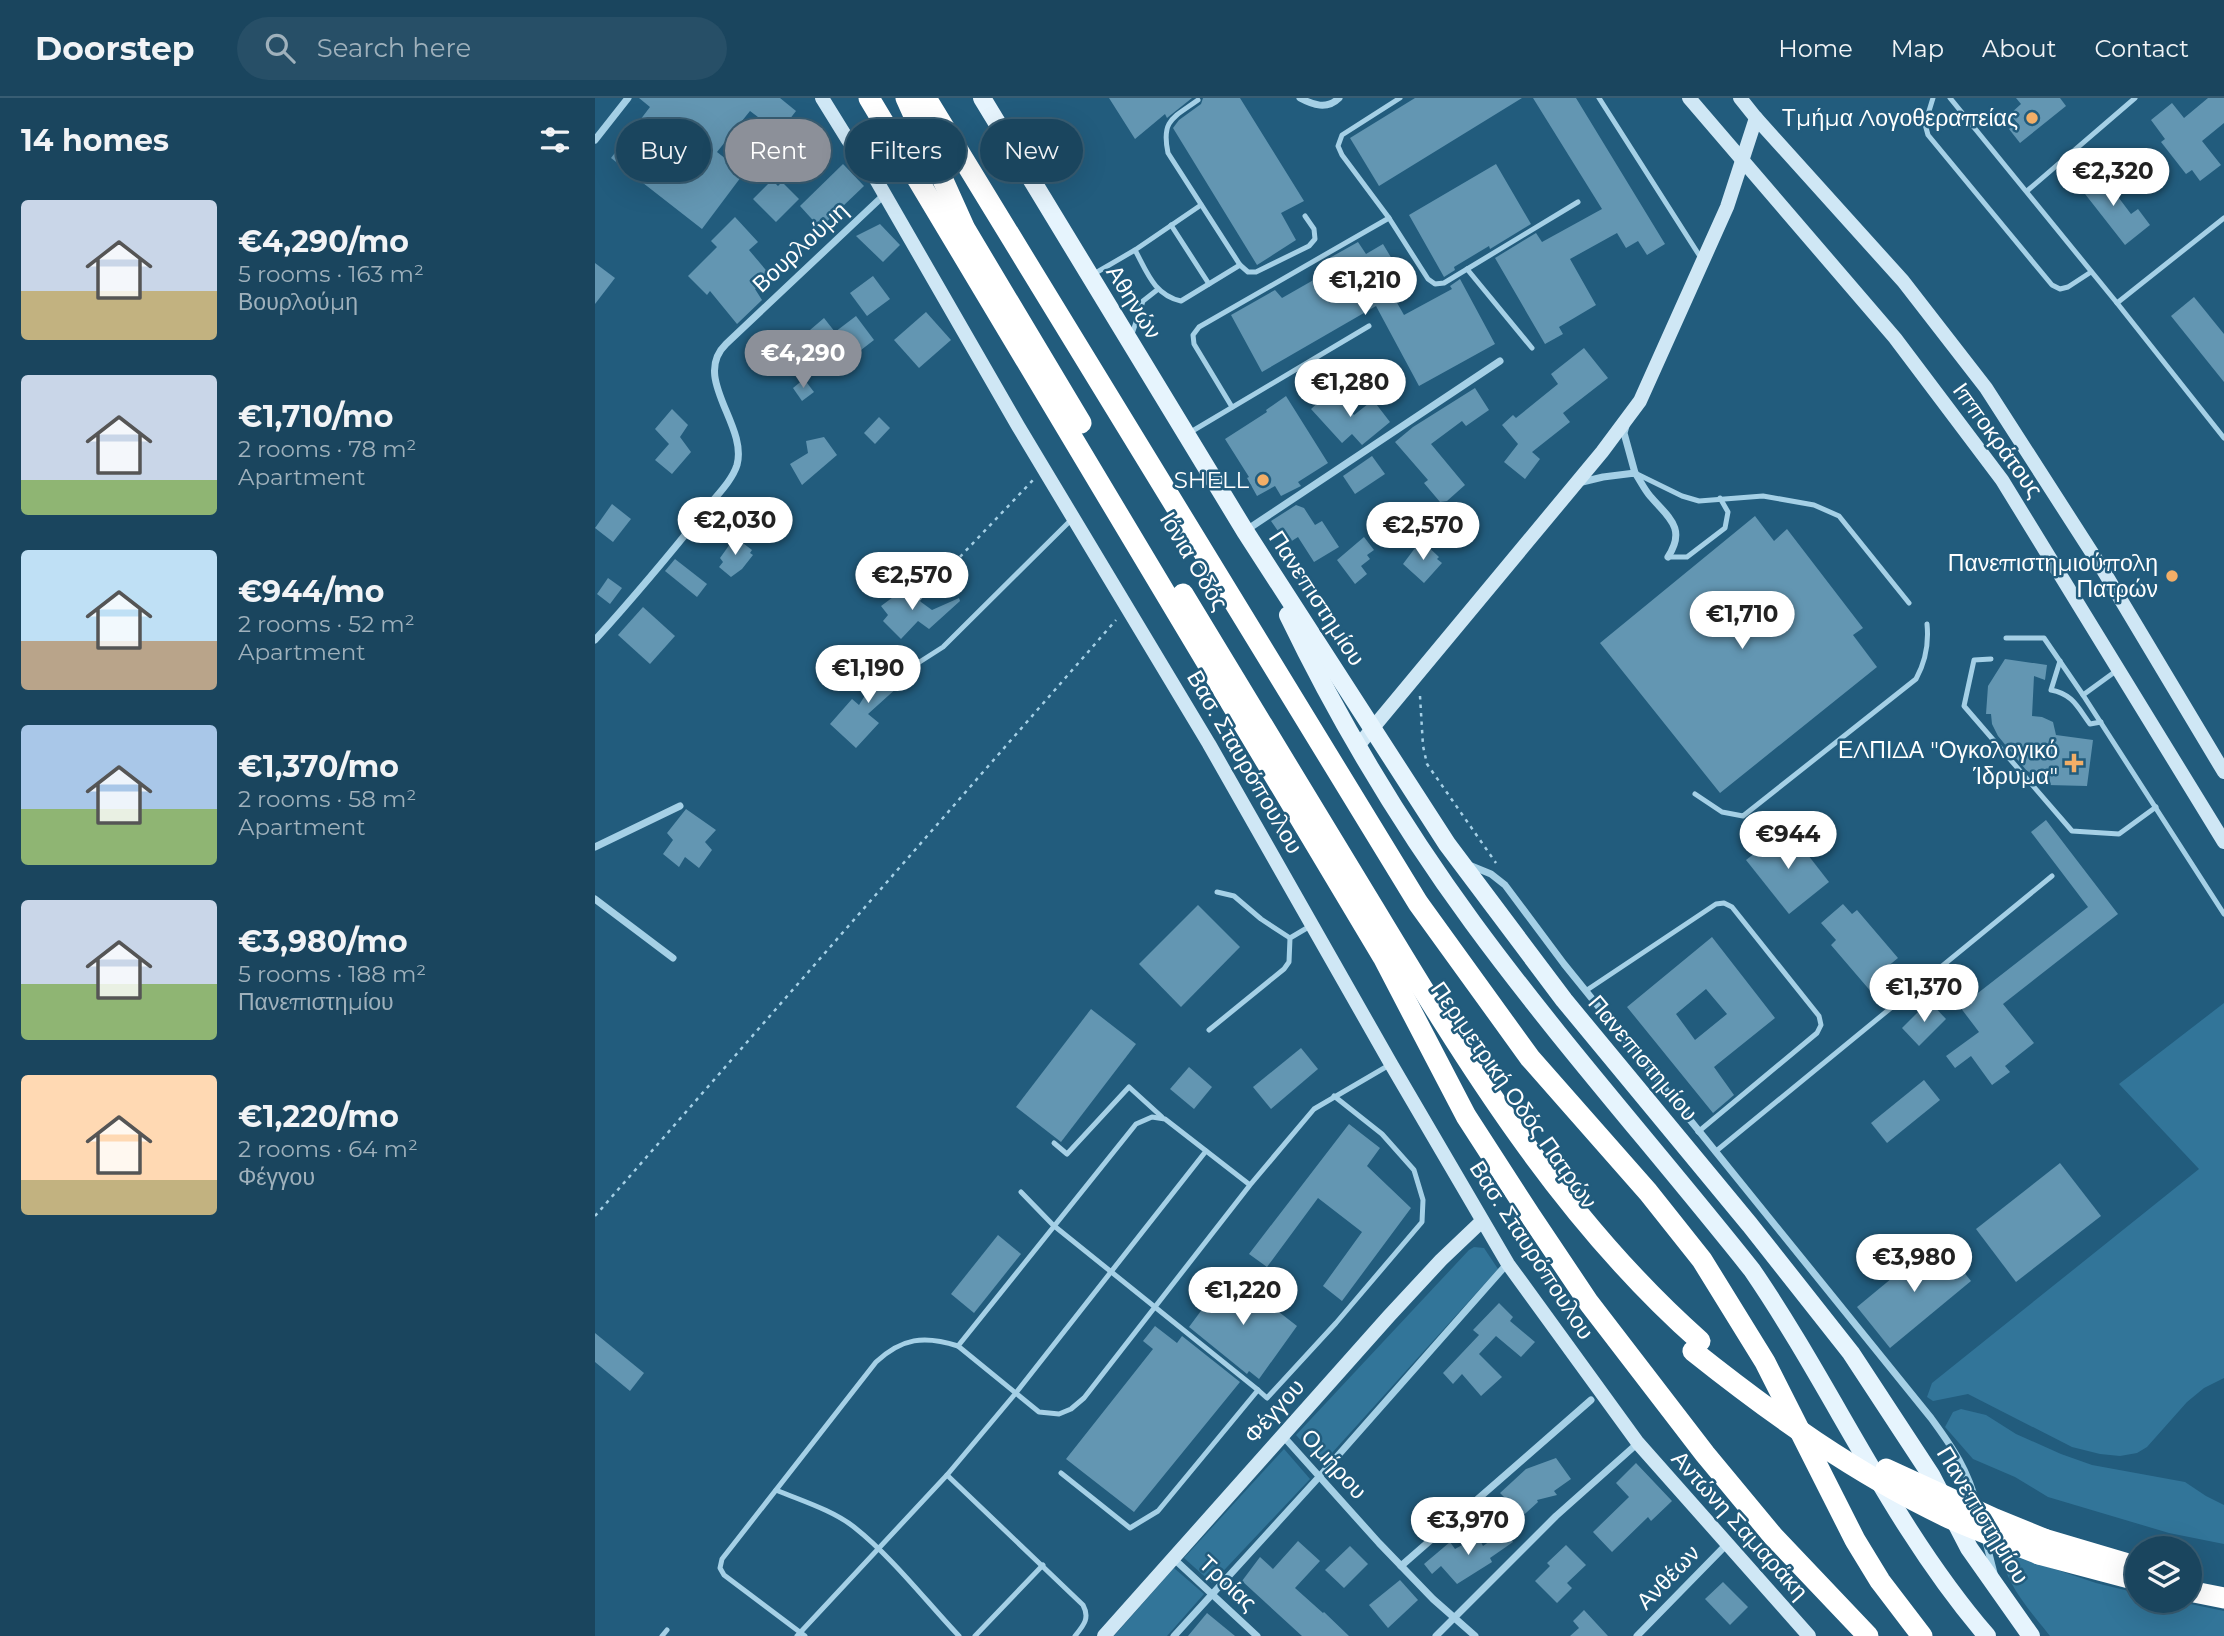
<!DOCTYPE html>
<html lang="en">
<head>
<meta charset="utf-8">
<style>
	:root { --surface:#1a455e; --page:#274f67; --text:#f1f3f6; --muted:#9fb1bc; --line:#385d73; --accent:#8c9099 }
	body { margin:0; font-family:Montserrat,sans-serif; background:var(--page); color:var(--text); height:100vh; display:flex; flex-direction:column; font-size:26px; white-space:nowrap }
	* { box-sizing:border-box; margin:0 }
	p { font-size:23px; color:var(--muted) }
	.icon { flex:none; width:38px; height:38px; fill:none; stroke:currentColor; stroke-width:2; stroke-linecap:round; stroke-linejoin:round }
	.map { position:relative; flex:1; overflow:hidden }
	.details { display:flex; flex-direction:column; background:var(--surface); width:595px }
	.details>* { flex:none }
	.hud { position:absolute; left:21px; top:21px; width:665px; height:63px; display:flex; gap:14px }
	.tools { position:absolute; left:1530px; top:1438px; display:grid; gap:14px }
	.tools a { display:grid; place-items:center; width:77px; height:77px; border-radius:50%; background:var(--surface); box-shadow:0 7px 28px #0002,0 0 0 2px var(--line); font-size:35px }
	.price { position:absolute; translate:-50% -60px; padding:0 16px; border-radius:24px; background:#fff; color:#222; font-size:23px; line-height:46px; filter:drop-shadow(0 2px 4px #0008) }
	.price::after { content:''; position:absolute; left:50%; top:42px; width:21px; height:16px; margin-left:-10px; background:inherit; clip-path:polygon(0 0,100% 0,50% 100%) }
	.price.selected { background:var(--accent); color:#fff }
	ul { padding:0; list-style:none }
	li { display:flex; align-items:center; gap:21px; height:175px; padding:0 21px }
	li span { display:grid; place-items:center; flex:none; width:196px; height:140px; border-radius:7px; color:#555 }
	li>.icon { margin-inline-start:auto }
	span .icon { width:84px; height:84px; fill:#fffc; stroke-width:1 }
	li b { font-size:30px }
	h2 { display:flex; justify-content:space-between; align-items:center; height:84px; padding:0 21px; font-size:30px }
	.chip { padding:0 24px; border-radius:32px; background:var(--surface); box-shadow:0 7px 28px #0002,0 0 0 2px var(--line); font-size:24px; line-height:63px }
	.chip.selected { background:var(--accent); color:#fff }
	header { display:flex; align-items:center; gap:42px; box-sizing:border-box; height:98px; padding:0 35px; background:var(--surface); border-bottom:2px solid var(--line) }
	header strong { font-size:33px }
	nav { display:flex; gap:38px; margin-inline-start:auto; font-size:24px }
	.search { width:490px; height:63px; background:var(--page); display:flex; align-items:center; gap:18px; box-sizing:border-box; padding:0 24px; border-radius:38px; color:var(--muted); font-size:26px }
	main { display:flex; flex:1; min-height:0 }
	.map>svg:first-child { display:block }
	.green { fill:#327599 }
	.building { fill:#6396b2; fill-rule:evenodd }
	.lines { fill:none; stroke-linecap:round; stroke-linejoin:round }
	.path { stroke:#a5d0e6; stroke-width:2.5; stroke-dasharray:3.5 5; stroke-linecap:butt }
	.lane { stroke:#a5d0e6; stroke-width:5 }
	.street { stroke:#a5d0e6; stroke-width:7 }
	.secondary { stroke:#cfe7f5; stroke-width:14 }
	.primary { stroke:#e6f4fd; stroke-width:18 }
	.highway { stroke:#fff; stroke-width:21 }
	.highway-bridge { stroke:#fff; stroke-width:21 }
	.poi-dot { fill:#f2ae67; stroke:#225c7d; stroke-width:2.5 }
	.labels { text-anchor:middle; stroke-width:5; stroke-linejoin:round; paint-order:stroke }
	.poi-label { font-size:23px; fill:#fff; stroke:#225c7d; text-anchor:end }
	.street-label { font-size:23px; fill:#fff; stroke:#225c7d }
</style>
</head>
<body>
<header>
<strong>Doorstep</strong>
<div class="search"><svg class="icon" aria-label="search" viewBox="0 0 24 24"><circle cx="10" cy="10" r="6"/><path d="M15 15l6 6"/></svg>Search here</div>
<nav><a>Home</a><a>Map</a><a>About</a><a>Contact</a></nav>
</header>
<main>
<section class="details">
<h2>14 homes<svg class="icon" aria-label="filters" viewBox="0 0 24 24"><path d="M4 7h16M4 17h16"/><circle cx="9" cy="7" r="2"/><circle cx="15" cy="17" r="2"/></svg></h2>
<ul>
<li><span style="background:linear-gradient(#c9d6e8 65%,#c2b280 0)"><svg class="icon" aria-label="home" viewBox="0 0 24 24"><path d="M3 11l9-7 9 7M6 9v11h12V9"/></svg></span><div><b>€4,290/mo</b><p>5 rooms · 163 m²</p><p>Βουρλούμη</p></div></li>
<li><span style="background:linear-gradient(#c9d6e8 75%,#8fb573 0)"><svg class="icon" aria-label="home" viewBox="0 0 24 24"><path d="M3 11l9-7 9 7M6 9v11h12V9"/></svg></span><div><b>€1,710/mo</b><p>2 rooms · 78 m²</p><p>Apartment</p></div></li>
<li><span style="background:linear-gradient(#bfe0f5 65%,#b9a48a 0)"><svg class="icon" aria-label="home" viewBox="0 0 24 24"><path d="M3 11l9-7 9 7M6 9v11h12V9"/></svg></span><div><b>€944/mo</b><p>2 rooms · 52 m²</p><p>Apartment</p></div></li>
<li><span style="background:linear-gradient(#a9c7e8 60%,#8fb573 0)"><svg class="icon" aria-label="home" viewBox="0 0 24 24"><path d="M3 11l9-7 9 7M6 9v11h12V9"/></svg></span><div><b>€1,370/mo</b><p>2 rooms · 58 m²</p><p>Apartment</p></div></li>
<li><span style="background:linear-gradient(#c9d6e8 60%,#8fb573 0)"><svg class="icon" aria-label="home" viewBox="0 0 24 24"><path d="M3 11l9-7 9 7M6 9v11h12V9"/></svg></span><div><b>€3,980/mo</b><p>5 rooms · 188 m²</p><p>Πανεπιστημίου</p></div></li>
<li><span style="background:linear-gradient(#ffd9b3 75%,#c2b280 0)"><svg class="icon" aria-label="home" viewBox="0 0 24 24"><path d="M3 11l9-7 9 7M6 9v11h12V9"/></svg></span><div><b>€1,220/mo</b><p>2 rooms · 64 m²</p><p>Φέγγου</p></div></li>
</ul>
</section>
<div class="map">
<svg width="1629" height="1538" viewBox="0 0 1629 1538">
	<rect width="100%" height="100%" fill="#225c7d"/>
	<g class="green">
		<polygon points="1629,905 1629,1280 1609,1290 1592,1304 1552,1349 1542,1355 1525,1358 1505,1356 1477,1349 1373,1296 1338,1303 1332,1299 1337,1285 1604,1071 1524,986"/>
		<polygon points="879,1149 889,1150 903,1171 727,1366 701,1337 874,1152"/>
		<polygon points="1366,1311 1391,1317 1421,1336 1466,1356 1497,1367 1590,1384 1611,1398 1629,1407 1629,1446 1574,1435 1453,1399 1420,1379 1378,1361 1350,1329 1358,1314"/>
		<polygon points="689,1351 715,1381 617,1485 589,1460"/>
		<path d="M1409 1454 1501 1485 1542 1495V1503H1581L1629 1513V1538H1455C1440 1519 1403 1478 1409 1454Z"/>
		<polygon points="579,1470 609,1496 572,1538 519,1538"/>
	</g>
	<g class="building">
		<polygon points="44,0 185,0 201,13 184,35 155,13 122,54 149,75 107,131 16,60 55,9"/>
		<polygon points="514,0 597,0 572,20 570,16 540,41"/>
		<polygon points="608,0 645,0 709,103 686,115 701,142 662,167 578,30 584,22 606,6"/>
		<polygon points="820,0 927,0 784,88 755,40"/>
		<polygon points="938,0 981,0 1070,146 1052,157 1043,143 1031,150 1022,135 975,161 1001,207 964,229 968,236 950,246 900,160 941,135 947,144 1007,111"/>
		<polygon points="1421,0 1465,0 1471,8 1425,45 1414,31 1422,25 1415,16 1426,6"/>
		<polygon points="1613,0 1629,0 1629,25 1607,43 1626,67 1605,83 1597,72 1591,76 1566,44 1570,41 1556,22 1577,5 1589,20"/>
		<polygon points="248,66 269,88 225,130 205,108"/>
		<polygon points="901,66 936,126 895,151 894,148 859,169 860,172 849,179 814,117"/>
		<polygon points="1502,71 1536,116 1543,111 1555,127 1530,147 1483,87"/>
		<polygon points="177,82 183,88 187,84 204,101 181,124 158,101"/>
		<polygon points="140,119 163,144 154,152 175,177 160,191 167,202 142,226 115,193 112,197 93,178 122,149 116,143"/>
		<polygon points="285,126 305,147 288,164 261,138"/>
		<polygon points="763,144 771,156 788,146 800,166 785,175 809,217 857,191 855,188 865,181 900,246 824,288 781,208 667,274 636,217 680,192 687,200 736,172 731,162"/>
		<polygon points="0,165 20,180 0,206"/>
		<polygon points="278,178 295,201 272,218 255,195"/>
		<polygon points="1599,199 1629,236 1629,284 1576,218"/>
		<polygon points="331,214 356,242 324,270 299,242"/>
		<polygon points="261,218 279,242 244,269 215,232 229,220 240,234"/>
		<polygon points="989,250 1013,280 968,315 975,324 937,354 945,361 930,381 909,364 923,346 907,327 918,317 921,320 963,286 956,276"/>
		<polygon points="209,281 219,294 207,303 198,290"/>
		<polygon points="880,290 894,312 871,328 867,323 836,346 870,387 852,403 845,404 829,385 833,382 800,344 818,329"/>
		<polygon points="737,292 759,317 778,302 795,324 767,347 757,336 747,345 716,311"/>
		<polygon points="691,298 733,365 703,384 706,388 686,398 680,388 662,398 652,380 654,379 630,341 672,314 671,312"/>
		<polygon points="77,311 93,327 85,339 96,354 77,376 60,362 74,346 60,331"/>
		<polygon points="284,319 295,330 280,346 269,335"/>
		<polygon points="229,339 242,357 207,387 195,366 213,355 211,343"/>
		<polygon points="777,358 790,376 760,396 748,378"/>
		<polygon points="17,406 36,421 18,444 0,430"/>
		<polygon points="701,407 709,410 720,427 727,423 744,449 719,464 703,439 692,446 676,423"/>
		<polygon points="1160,418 1179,443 1192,431 1268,530 1258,537 1282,569 1125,695 1005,545"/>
		<polygon points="140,439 157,452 155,455 158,457 147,471 136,479 124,469 128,464 125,460"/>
		<polygon points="769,439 779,452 772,457 775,461 766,468 772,476 760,486 742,462"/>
		<polygon points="826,442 844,459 842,461 847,465 829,485 808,466"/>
		<polygon points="80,461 112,486 102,499 70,473"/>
		<polygon points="13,480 27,490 15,506 2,496"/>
		<polygon points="313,488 326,504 337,512 364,500 365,503 334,531 323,523 306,541 288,523 293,517 286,508"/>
		<polygon points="48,509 80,538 55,566 23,537"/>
		<polygon points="294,559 314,579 273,616 284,625 261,650 235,626 257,601 264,607"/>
		<polygon points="1410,561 1452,567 1450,582 1439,578 1437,618 1447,619 1458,624 1461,637 1498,642 1492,688 1453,687 1431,672 1403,638 1397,626 1396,616 1391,616 1393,588"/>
		<polygon points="91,711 121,732 110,744 117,752 104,770 90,759 84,769 68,756 78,742 72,735"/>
		<polygon points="1451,722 1523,816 1408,906 1439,945 1410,968 1415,974 1397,987 1376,958 1360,970 1351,958 1384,934 1365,909 1493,809 1436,734"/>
		<polygon points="1192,730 1234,784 1194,816 1151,762"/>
		<polygon points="1248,806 1257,816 1262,812 1303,860 1286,874 1293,883 1278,896 1236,847 1241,842 1226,825"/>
		<polygon points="603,807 645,849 586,909 544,866"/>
		<path d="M1117 839 1180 920 1119 969 1139 997 1118 1015 1032 909ZM1111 891 1132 916 1100 942 1081 916Z"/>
		<polygon points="1334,903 1351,921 1324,948 1307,930"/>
		<polygon points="496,911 541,946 466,1044 421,1009"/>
		<polygon points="706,950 723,971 676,1011 658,989"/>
		<polygon points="594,969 617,989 599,1011 575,991"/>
		<polygon points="1329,982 1345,1002 1292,1045 1276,1025"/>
		<polygon points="754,1026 785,1050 772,1068 816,1110 747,1203 728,1188 767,1134 723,1100 672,1169 654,1156"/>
		<polygon points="1465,1065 1506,1118 1421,1184 1381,1131"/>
		<polygon points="403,1137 426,1156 379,1215 356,1196"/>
		<polygon points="1343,1142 1376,1183 1295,1250 1262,1209"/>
		<polygon points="634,1175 702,1228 664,1281 654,1273 652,1276 594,1229"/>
		<polygon points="904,1205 918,1219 915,1223 940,1244 926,1259 901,1238 884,1256 907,1279 886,1298 867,1276 858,1286 848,1275 884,1237 878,1232"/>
		<polygon points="560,1228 582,1245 587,1238 645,1284 539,1414 471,1361 558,1251 548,1243"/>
		<polygon points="0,1235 49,1275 35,1293 0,1264"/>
		<polygon points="961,1360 976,1381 959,1393 962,1397 942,1402 943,1404 912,1432 899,1414 913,1403 905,1395 931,1371"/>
		<polygon points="1041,1365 1077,1403 1056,1423 1053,1419 1017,1454 998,1434 1034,1399 1021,1385"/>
		<polygon points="911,1432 918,1444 895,1460 897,1464 862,1486 846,1468 837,1476 829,1466 855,1444 860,1451 883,1438 888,1448"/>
		<polygon points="703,1443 725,1463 700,1490 728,1515 729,1514 754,1538 707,1538 647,1483 665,1459 678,1471"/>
		<polygon points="971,1447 991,1467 972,1485 977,1490 962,1505 940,1483 955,1468 952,1465"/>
		<polygon points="755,1448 773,1466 749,1490 730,1472"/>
		<polygon points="805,1482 823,1502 793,1530 774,1507"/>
		<polygon points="1128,1484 1153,1509 1135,1527 1110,1501"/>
		<polygon points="989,1512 1013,1538 975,1538 984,1530 978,1523"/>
		<polygon points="612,1515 640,1538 593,1538"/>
	</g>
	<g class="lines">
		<g class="path">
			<polyline points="324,502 439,381"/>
			<polyline points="825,598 828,648 832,666 901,765"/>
			<polyline points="0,1118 521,522"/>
		</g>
		<g class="lane">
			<polyline points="1004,0 1106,160"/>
			<polyline points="1338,0 1330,26 1333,37 1457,187 1465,191 1473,189 1496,174"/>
			<polyline points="1355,0 1522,205 1629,120"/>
			<path d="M603 2C578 20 566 22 573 55L645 167 653 174H661L714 148 720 141 719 131 710 118"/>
			<polyline points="1432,93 1540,0"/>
			<polyline points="794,120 833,181 840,186 849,185 983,104"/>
			<polyline points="576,127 614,186"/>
			<path d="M540 152C552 174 559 197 586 203L645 167"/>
			<polyline points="872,171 937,250"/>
			<polyline points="497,177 540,152 606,107"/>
			<polyline points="1522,205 1629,340"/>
			<polyline points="537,236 548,203 562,192"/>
			<polyline points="637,309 599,246 598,237 604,229 794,120 747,57 743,48 747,37 805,0"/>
			<polyline points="594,335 774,228"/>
			<polyline points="1040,375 1087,398 1104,403 1168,398 1219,407 1244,418 1314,505"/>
			<polyline points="1073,459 1092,459 1130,430 1133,414 1125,400"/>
			<polyline points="1411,540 1449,540 1488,597"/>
			<polyline points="1396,561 1379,562 1369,608 1477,733 1524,736 1561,709"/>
			<path d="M1465 563 1456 592C1478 596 1483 610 1495 626L1506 624"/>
			<polyline points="323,565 348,549 476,422"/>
			<polyline points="1521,573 1488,597 1629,816"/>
			<path d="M1100 696 1127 714 1148 718 1321 581C1331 563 1334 546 1332 526"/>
			<polyline points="622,794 639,798 666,821 695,840"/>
			<polyline points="992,892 1121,806 1129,805 1137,809 1224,918 1226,927 1222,935 1103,1034"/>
			<polyline points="614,932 689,871 694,864 695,840 717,827"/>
			<polyline points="459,1045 472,1056 534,989 567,1019"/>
			<polyline points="1120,1054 1457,778"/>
			<polyline points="655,1087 570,1021 557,1019 541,1026 363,1248 444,1314 464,1316 476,1311 489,1300 655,1087 719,1011 796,966"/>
			<polyline points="426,1094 458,1127 663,1292"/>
			<polyline points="466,1375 535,1430 563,1413 663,1292 672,1300 741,1225 827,1124 828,1102 819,1072 787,1036 739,998"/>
			<path d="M352 1377 488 1507C495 1520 489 1527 480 1538"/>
			<path d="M181 1392C207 1403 237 1412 259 1429 298 1460 330 1502 364 1538"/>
			<polyline points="67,1538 72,1532"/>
			<polyline points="202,1538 352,1377 420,1296 611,1053"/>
			<path d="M210 1538 129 1477 125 1470 127 1461 281 1264C307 1240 329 1237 363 1248"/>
			<polyline points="380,1538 448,1467"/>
		</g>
		<g class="street">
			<path d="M705 0C718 7 732 12 744 0"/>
			<polyline points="0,42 33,0"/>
			<polyline points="1031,328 1029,335 1040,375"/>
			<path d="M983 385 1008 379 1040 375C1045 382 1049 391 1055 398 1073 419 1092 430 1073 459"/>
			<polyline points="650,433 905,263"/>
			<path d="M0 542C39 499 75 456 111 411 121 398 137 383 142 367 153 327 96 280 131 246L289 97"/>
			<polyline points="0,749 85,708"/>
			<path d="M874 767 896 776 910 787 969 866 1336 1320C1358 1350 1373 1372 1382 1408"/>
			<polyline points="0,801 78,860"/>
			<polyline points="688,1338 784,1445 838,1501 880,1538"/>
			<polyline points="1390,1440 1400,1479"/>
			<polyline points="578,1460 662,1538"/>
			<polyline points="806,1468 996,1302"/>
			<polyline points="579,1538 724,1379 912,1166"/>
			<polyline points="841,1538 961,1418 1043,1345"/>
			<polyline points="1042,1538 1131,1447"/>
		</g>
		<g class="secondary">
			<polyline points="227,0 253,42 275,71 423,328 614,646 796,966 913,1166 1043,1345 1214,1538"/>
			<polyline points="1094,0 1300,240 1407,382 1629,744"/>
			<polyline points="1145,0 1161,20 1308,183 1391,290 1508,472 1629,674"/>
			<polyline points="762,649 1007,354 1045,303 1132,109 1161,20"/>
			<polyline points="509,1538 794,1218 846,1162 887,1123"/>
		</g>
		<g class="primary">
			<polyline points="387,0 650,433 852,746 969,902 1155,1127 1256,1255 1336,1377 1374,1450 1436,1538"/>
			<path d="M693 517C745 625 807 728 878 825 966 945 1065 1056 1157 1172 1239 1292 1297 1428 1392 1538"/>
		</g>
		<g class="highway">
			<polyline points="274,0 788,859 871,1018 935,1117 994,1205 1110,1356 1178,1438 1273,1538"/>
			<polyline points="311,0 370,131 486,325"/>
			<polyline points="331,0 823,805 935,960 1053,1094 1107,1162 1170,1264 1260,1442 1285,1483 1327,1538"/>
			<path d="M588 496C652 601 715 705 778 809 872 965 967 1121 1105 1243"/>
			<polyline points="1449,1441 1530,1465"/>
			<polyline points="1444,1456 1542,1482"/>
			<polyline points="1594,1493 1629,1500"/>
		</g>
		<g class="highway-bridge">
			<path d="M1098 1253C1177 1316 1261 1376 1354 1420 1383 1433 1414 1444 1444 1456"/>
			<polyline points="1291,1371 1400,1421 1449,1441"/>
		</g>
	</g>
	<g class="poi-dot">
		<circle cx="1437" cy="20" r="7"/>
		<circle cx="668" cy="382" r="7"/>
		<circle cx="1577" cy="478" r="7"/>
		<path d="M1475.5 654.5h7v7h7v7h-7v7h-7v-7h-7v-7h7z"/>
	</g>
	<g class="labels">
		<g class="poi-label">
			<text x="1423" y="28">Τμήμα Λογοθεραπείας</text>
			<text x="654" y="390">SHELL</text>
			<text x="1563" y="473">Πανεπιστημιούπολη<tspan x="1563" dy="26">Πατρών</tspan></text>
			<text x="1463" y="660">ΕΛΠΙΔΑ "Ογκολογικό<tspan x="1463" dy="26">Ίδρυμα"</tspan></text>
		</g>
		<g class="street-label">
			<text transform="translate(205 149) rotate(-43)" y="8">Βουρλούμη</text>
			<text transform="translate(539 204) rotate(58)" y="8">Αθηνών</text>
			<text transform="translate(1403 342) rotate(54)" y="8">Ιπποκράτους</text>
			<text transform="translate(599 463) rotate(59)" y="8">Ιόνια Οδός</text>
			<text transform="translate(722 500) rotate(57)" y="8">Πανεπιστημίου</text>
			<text transform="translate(650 664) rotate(60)" y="8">Βασ. Σταυρόπουλου</text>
			<text transform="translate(1048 960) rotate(50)" y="8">Πανεπιστημίου</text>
			<text transform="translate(919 997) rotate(55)" y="8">Περιμετρική Οδός Πατρών</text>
			<text transform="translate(937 1152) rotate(57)" y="8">Βασ. Σταυρόπουλου</text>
			<text transform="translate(679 1313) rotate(-48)" y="8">Φέγγου</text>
			<text transform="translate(739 1366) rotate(48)" y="8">Ομήρου</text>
			<text transform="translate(1388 1417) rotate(59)" y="8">Πανεπιστημίου</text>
			<text transform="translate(1145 1427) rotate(48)" y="8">Αντώνη Σαμαράκη</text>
			<text transform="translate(1073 1479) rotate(-46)" y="8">Ανθέων</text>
			<text transform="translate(633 1485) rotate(43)" y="8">Τροίας</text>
		</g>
	</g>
</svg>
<div class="tools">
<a><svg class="icon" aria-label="layers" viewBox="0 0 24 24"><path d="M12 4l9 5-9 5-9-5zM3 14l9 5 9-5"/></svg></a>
</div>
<b class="price" style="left:1518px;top:110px">€2,320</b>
<b class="price" style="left:770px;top:219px">€1,210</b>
<b class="price selected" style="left:208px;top:292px">€4,290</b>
<b class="price" style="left:755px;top:321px">€1,280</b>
<b class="price" style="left:140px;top:459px">€2,030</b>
<b class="price" style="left:828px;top:464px">€2,570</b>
<b class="price" style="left:317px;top:514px">€2,570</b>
<b class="price" style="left:1147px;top:553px">€1,710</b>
<b class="price" style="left:273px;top:607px">€1,190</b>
<b class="price" style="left:1193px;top:773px">€944</b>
<b class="price" style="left:1329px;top:926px">€1,370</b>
<b class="price" style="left:1319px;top:1196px">€3,980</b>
<b class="price" style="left:648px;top:1229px">€1,220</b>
<b class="price" style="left:873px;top:1459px">€3,970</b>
<div class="hud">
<a class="chip">Buy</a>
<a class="chip selected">Rent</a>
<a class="chip">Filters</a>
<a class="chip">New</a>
</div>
</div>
</main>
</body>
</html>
